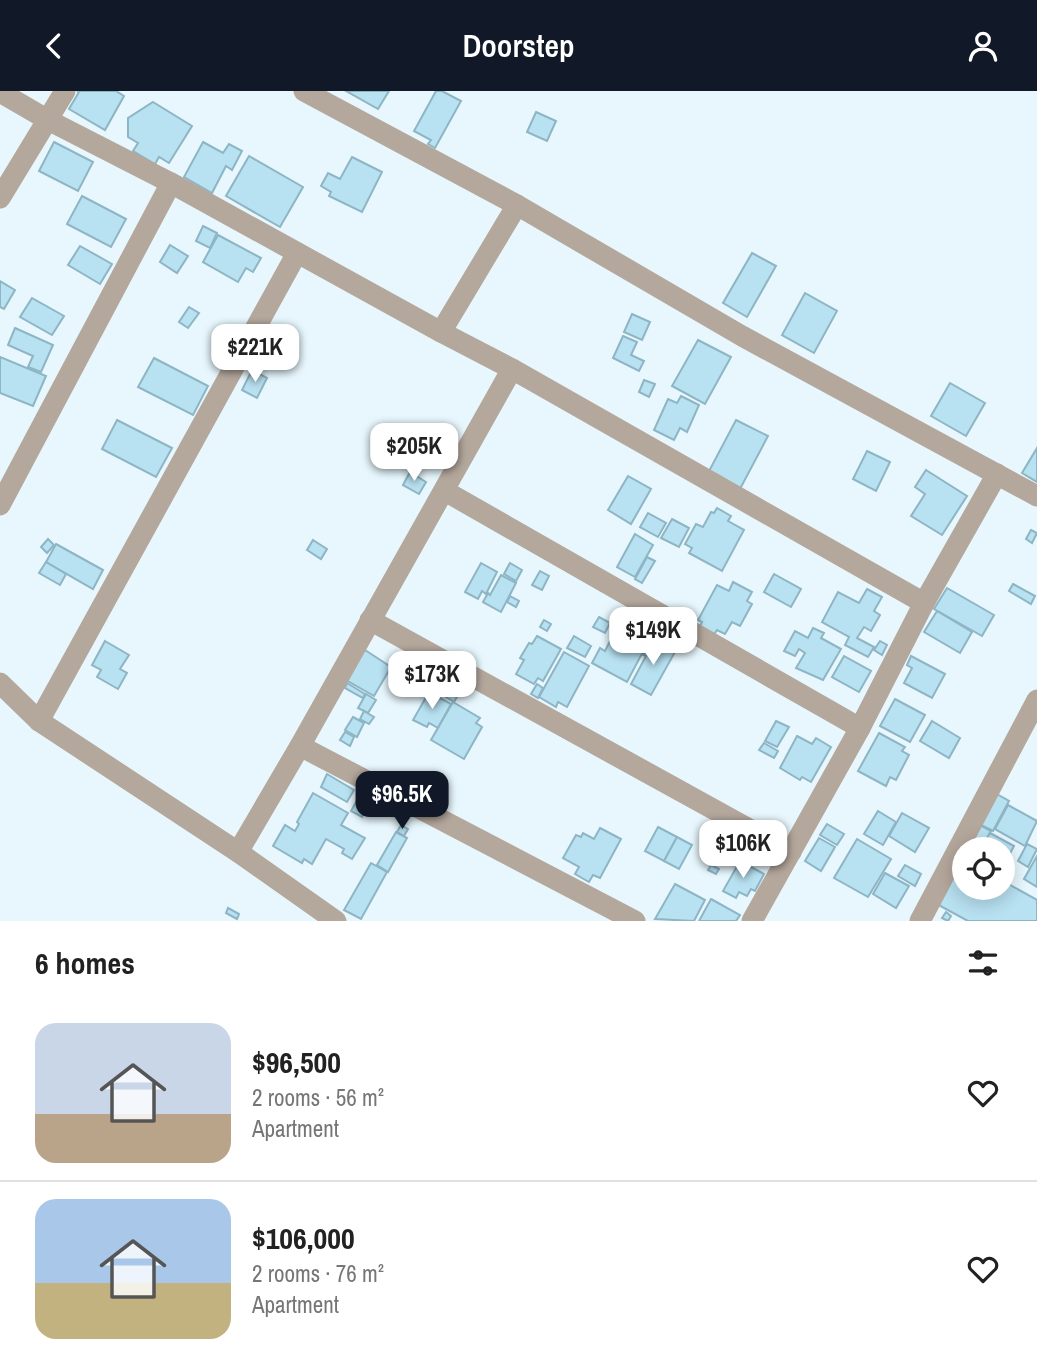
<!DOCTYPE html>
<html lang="en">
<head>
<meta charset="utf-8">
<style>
	:root { --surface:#fff; --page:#f2f2f2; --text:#222; --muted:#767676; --line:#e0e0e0; --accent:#111827 }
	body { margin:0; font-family:"Archivo Narrow",sans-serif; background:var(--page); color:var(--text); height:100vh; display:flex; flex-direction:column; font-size:26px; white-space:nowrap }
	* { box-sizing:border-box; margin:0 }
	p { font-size:23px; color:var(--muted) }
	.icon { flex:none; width:38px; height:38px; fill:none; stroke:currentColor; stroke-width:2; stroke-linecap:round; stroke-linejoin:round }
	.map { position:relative; height:830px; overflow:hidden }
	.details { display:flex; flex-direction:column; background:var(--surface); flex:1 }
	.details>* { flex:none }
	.fabs { position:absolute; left:952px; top:746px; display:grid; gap:14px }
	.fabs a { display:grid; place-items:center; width:63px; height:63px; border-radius:50%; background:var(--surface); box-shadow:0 4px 18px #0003; font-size:35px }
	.price { position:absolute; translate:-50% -60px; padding:0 16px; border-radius:14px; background:#fff; color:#222; font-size:23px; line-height:46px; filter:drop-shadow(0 2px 4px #0008) }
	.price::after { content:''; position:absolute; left:50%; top:42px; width:21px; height:16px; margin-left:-10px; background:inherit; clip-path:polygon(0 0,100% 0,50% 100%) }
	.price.selected { background:var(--accent); color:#fff }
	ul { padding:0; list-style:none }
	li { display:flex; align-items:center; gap:21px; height:175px; padding:0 35px }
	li+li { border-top:2px solid var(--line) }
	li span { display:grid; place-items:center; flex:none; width:196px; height:140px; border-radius:21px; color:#555 }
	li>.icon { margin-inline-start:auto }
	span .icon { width:84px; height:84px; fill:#fffc; stroke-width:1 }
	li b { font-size:30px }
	h2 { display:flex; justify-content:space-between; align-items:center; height:84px; padding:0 35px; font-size:30px }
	header { display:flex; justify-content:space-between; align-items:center; height:91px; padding:0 35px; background:var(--accent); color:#fff; font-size:32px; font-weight:600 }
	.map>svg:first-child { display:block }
	.building { fill:#b8e1f1; stroke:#8db5c4; stroke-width:2 }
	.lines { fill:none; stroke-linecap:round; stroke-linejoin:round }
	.minor { stroke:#b4a79c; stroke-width:21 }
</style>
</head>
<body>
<header><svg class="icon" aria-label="back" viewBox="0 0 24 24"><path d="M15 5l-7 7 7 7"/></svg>Doorstep<svg class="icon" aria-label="person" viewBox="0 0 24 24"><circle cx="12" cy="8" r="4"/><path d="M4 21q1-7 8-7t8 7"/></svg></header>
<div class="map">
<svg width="1037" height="830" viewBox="0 0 1037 830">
	<rect width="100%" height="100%" fill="#e7f7fd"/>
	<g class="building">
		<polygon points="77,0 116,0 124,5 105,39 69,18 79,1"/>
		<polygon points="346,0 389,0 378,18"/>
		<polygon points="436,0 442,0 461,10 435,57 428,53 431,49 414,40"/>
		<polygon points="153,11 192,35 169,72 159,66 155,73 133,60 138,52 128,46 128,27"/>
		<polygon points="536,21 556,30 547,50 527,41"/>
		<polygon points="54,51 93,71 78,100 39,80"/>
		<polygon points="203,51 223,62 229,53 242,60 232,79 226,75 212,102 184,86"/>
		<polygon points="249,65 303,96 280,136 226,105"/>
		<polygon points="352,66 382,81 362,121 329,105 331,101 321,95 328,82 340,88"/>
		<polygon points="82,105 126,128 111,156 67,133"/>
		<polygon points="203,135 217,142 210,157 196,150"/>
		<polygon points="218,144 261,167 253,181 246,177 238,191 203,171"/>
		<polygon points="170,154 188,165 177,182 160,171"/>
		<polygon points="80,155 112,173 100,193 68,174"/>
		<polygon points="752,162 776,175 747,226 723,212"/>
		<polygon points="0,190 15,199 4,218 0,216"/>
		<polygon points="805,202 837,220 814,262 782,244"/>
		<polygon points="32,207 64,225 52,244 20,226"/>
		<polygon points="189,216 199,222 188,237 179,231"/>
		<polygon points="632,223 650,231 642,249 624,241"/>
		<polygon points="15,237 53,254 41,281 28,276 33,265 8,254"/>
		<polygon points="623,245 637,251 631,264 644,270 639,280 613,267"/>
		<polygon points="698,249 731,266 705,313 672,295"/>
		<polygon points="0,266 46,285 33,315 0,302"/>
		<polygon points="154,267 208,295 193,324 138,296"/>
		<polygon points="252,279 267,287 257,307 242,299"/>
		<polygon points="644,289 655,293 649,306 639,301"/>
		<polygon points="950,292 985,312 966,345 931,325"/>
		<polygon points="681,305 699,314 687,341 680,337 674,349 654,339 668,308 677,312"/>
		<polygon points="117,329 172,357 156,386 102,358"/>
		<polygon points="736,329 768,345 740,398 708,382"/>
		<polygon points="1037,357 1037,391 1022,382"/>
		<polygon points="867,360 890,371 876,400 853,388"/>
		<polygon points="926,379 967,405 942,444 911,425 925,403 915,396"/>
		<polygon points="410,381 426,391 419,403 403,394"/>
		<polygon points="628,385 651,398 631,433 608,419"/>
		<polygon points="717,417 731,425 728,430 744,439 722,480 689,462 692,457 685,453 696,433 703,436 711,421 714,422"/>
		<polygon points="648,422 666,432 658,446 640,436"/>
		<polygon points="672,428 689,437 679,456 661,447"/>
		<polygon points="1031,439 1037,442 1032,452 1026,448"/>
		<polygon points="635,443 653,454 635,486 617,476"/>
		<polygon points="48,448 54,454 47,462 41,456"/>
		<polygon points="313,449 327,458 321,468 307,459"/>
		<polygon points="56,453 103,479 93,498 46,471"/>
		<polygon points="647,466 655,470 642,492 635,488"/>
		<polygon points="46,471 66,483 60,494 39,482"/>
		<polygon points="481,472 497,481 486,503 482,500 478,508 465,501"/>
		<polygon points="510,472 522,479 516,490 504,483"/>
		<polygon points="540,480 549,485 542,499 532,494"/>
		<polygon points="774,483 801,498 791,516 764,501"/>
		<polygon points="501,484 516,492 501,521 483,511 488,502 490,504"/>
		<polygon points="733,491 752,501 747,510 752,513 740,535 732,531 725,543 717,539 712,547 698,539 702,531 698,529 717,494 729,500"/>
		<polygon points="1013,493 1035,505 1031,513 1009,500"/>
		<polygon points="947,497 994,524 982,545 934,518"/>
		<polygon points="867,498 882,506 874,520 880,524 871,540 864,536 857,547 874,556 868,566 845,554 849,546 822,531 838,501 859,512"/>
		<polygon points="510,505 519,510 516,516 507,511"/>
		<polygon points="937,520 972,541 960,562 924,541"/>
		<polygon points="599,526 610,532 605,542 593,536"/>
		<polygon points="544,529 551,533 547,540 540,536"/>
		<polygon points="639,533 647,537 644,541 636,537"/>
		<polygon points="813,537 824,542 821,547 841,558 823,589 796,577 805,562 799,558 795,565 784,560 795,540 808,547"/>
		<polygon points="537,545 561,558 543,590 538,587 534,593 516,583 524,569 520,567 529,552 532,553"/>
		<polygon points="574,545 591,555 585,566 567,557"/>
		<polygon points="612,546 629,555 633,548 646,555 627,591 592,572 600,557 605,560"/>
		<polygon points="105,550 129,564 120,578 127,582 118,598 97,586 101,579 92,574"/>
		<polygon points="651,550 656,553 657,551 675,561 651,604 631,593 646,565 643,564"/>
		<polygon points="880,550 887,554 882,564 874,559"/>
		<polygon points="362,557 391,576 374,605 346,589"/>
		<polygon points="564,561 589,575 567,616 558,611 556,616 539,606"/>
		<polygon points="844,565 871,580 859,601 832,586"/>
		<polygon points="911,565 945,583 932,607 904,592 912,577 907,574"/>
		<polygon points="347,592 365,603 363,607 345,597"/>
		<polygon points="537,593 543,597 538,607 531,603"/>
		<polygon points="451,594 461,599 454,611 444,605"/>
		<polygon points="429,601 451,613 438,637 429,632 427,636 413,629"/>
		<polygon points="366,603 376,609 368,622 358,617"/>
		<polygon points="895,608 925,624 910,651 880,635"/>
		<polygon points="453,611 480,627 476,632 482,636 464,668 431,649"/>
		<polygon points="364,620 374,626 369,633 360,628"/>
		<polygon points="353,626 364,632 357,646 345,639"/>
		<polygon points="776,630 789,636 777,656 765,650"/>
		<polygon points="932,630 960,647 949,667 920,650"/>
		<polygon points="345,641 354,646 350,655 340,649"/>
		<polygon points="879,642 905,656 902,660 909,664 896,689 890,686 886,695 858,680"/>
		<polygon points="797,645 812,653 816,647 831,656 811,691 802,686 800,689 780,677"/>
		<polygon points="764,652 778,660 774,667 759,659"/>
		<polygon points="327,683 354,699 347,711 321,696"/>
		<polygon points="313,702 348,722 341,734 365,747 352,768 342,762 344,758 326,748 312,773 304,768 302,772 273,755 285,734 295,740 299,733 297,731"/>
		<polygon points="995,702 1009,710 993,740 979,733"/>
		<polygon points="357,709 368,715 362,726 351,720"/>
		<polygon points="378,712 388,718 385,722 375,717"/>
		<polygon points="1008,714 1037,730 1025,755 995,738"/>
		<polygon points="878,720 896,731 883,754 864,743"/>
		<polygon points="902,722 929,737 915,761 889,745"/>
		<polygon points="827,733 844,743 837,754 820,744"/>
		<polygon points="978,733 991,740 981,758 968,758"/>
		<polygon points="401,734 408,738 404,745 397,741"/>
		<polygon points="658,736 677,746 664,770 645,760"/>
		<polygon points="600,737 621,748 600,787 593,784 589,791 575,783 579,776 563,767 576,744 581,746 583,742 594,748"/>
		<polygon points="396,741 407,747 388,781 377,774"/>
		<polygon points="990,742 1014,755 1003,776 1003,758 981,758"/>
		<polygon points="677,746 692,754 679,778 664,770"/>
		<polygon points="819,747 835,756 821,780 805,770"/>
		<polygon points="857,748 891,768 868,806 834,787"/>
		<polygon points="1027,753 1037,758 1028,776 1018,770"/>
		<polygon points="1037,765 1037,796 1024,788"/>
		<polygon points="957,766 964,769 964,796 1003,796 1003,790 1037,809 1037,830 968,830 933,811"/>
		<polygon points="740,770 764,783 755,800 751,798 747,805 739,801 736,807 723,800"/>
		<polygon points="371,772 387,781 361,828 344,819"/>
		<polygon points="711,774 719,778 716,783 708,779"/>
		<polygon points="905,774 921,783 915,795 898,785"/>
		<polygon points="885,782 909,795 896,817 873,803"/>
		<polygon points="675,793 705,809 694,830 655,828"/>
		<polygon points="711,808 740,824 736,830 699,830"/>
		<polygon points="228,817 239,823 237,828 226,822"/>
		<polygon points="946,821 951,825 948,830 942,827"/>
	</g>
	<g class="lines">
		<g class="minor">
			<polyline points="304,0 517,114 742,245 1037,405"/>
			<polyline points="0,1 48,29 171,92 441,241 512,278 924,512"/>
			<polyline points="0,107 65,0"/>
			<polyline points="441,241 517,114"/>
			<polyline points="445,400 860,637"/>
			<polyline points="0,414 171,92"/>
			<polyline points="370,529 791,761"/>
			<polyline points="0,592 39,630 238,761 336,830"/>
			<polyline points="39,630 297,162"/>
			<polyline points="300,655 635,830"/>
			<polyline points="238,761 300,655 512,278"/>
			<polyline points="752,830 860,637 924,512 997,383"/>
			<polyline points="920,830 1037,609"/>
		</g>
	</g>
</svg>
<div class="fabs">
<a><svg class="icon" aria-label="locate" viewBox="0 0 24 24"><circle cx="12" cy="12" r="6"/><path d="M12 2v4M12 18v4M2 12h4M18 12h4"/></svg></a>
</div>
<b class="price" style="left:255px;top:293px">$221K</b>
<b class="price" style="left:414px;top:392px">$205K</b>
<b class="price" style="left:653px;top:576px">$149K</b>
<b class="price" style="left:432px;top:620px">$173K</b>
<b class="price selected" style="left:402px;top:740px">$96.5K</b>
<b class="price" style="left:743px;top:789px">$106K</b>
</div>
<section class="details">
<h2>6 homes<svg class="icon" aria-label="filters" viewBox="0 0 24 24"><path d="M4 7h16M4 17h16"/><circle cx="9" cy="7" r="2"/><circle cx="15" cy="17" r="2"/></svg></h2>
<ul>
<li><span style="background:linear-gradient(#c9d6e8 65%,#b9a48a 0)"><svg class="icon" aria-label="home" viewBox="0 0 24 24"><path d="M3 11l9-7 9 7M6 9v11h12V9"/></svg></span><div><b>$96,500</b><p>2 rooms · 56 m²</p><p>Apartment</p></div><svg class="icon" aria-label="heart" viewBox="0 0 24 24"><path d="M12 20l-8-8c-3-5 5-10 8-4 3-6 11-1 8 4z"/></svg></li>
<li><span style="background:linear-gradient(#a9c7e8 60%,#c2b280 0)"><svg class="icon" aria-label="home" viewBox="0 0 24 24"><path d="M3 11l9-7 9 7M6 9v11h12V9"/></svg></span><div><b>$106,000</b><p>2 rooms · 76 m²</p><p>Apartment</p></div><svg class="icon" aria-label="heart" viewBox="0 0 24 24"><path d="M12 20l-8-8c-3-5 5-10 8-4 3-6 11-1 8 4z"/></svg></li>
</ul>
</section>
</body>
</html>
